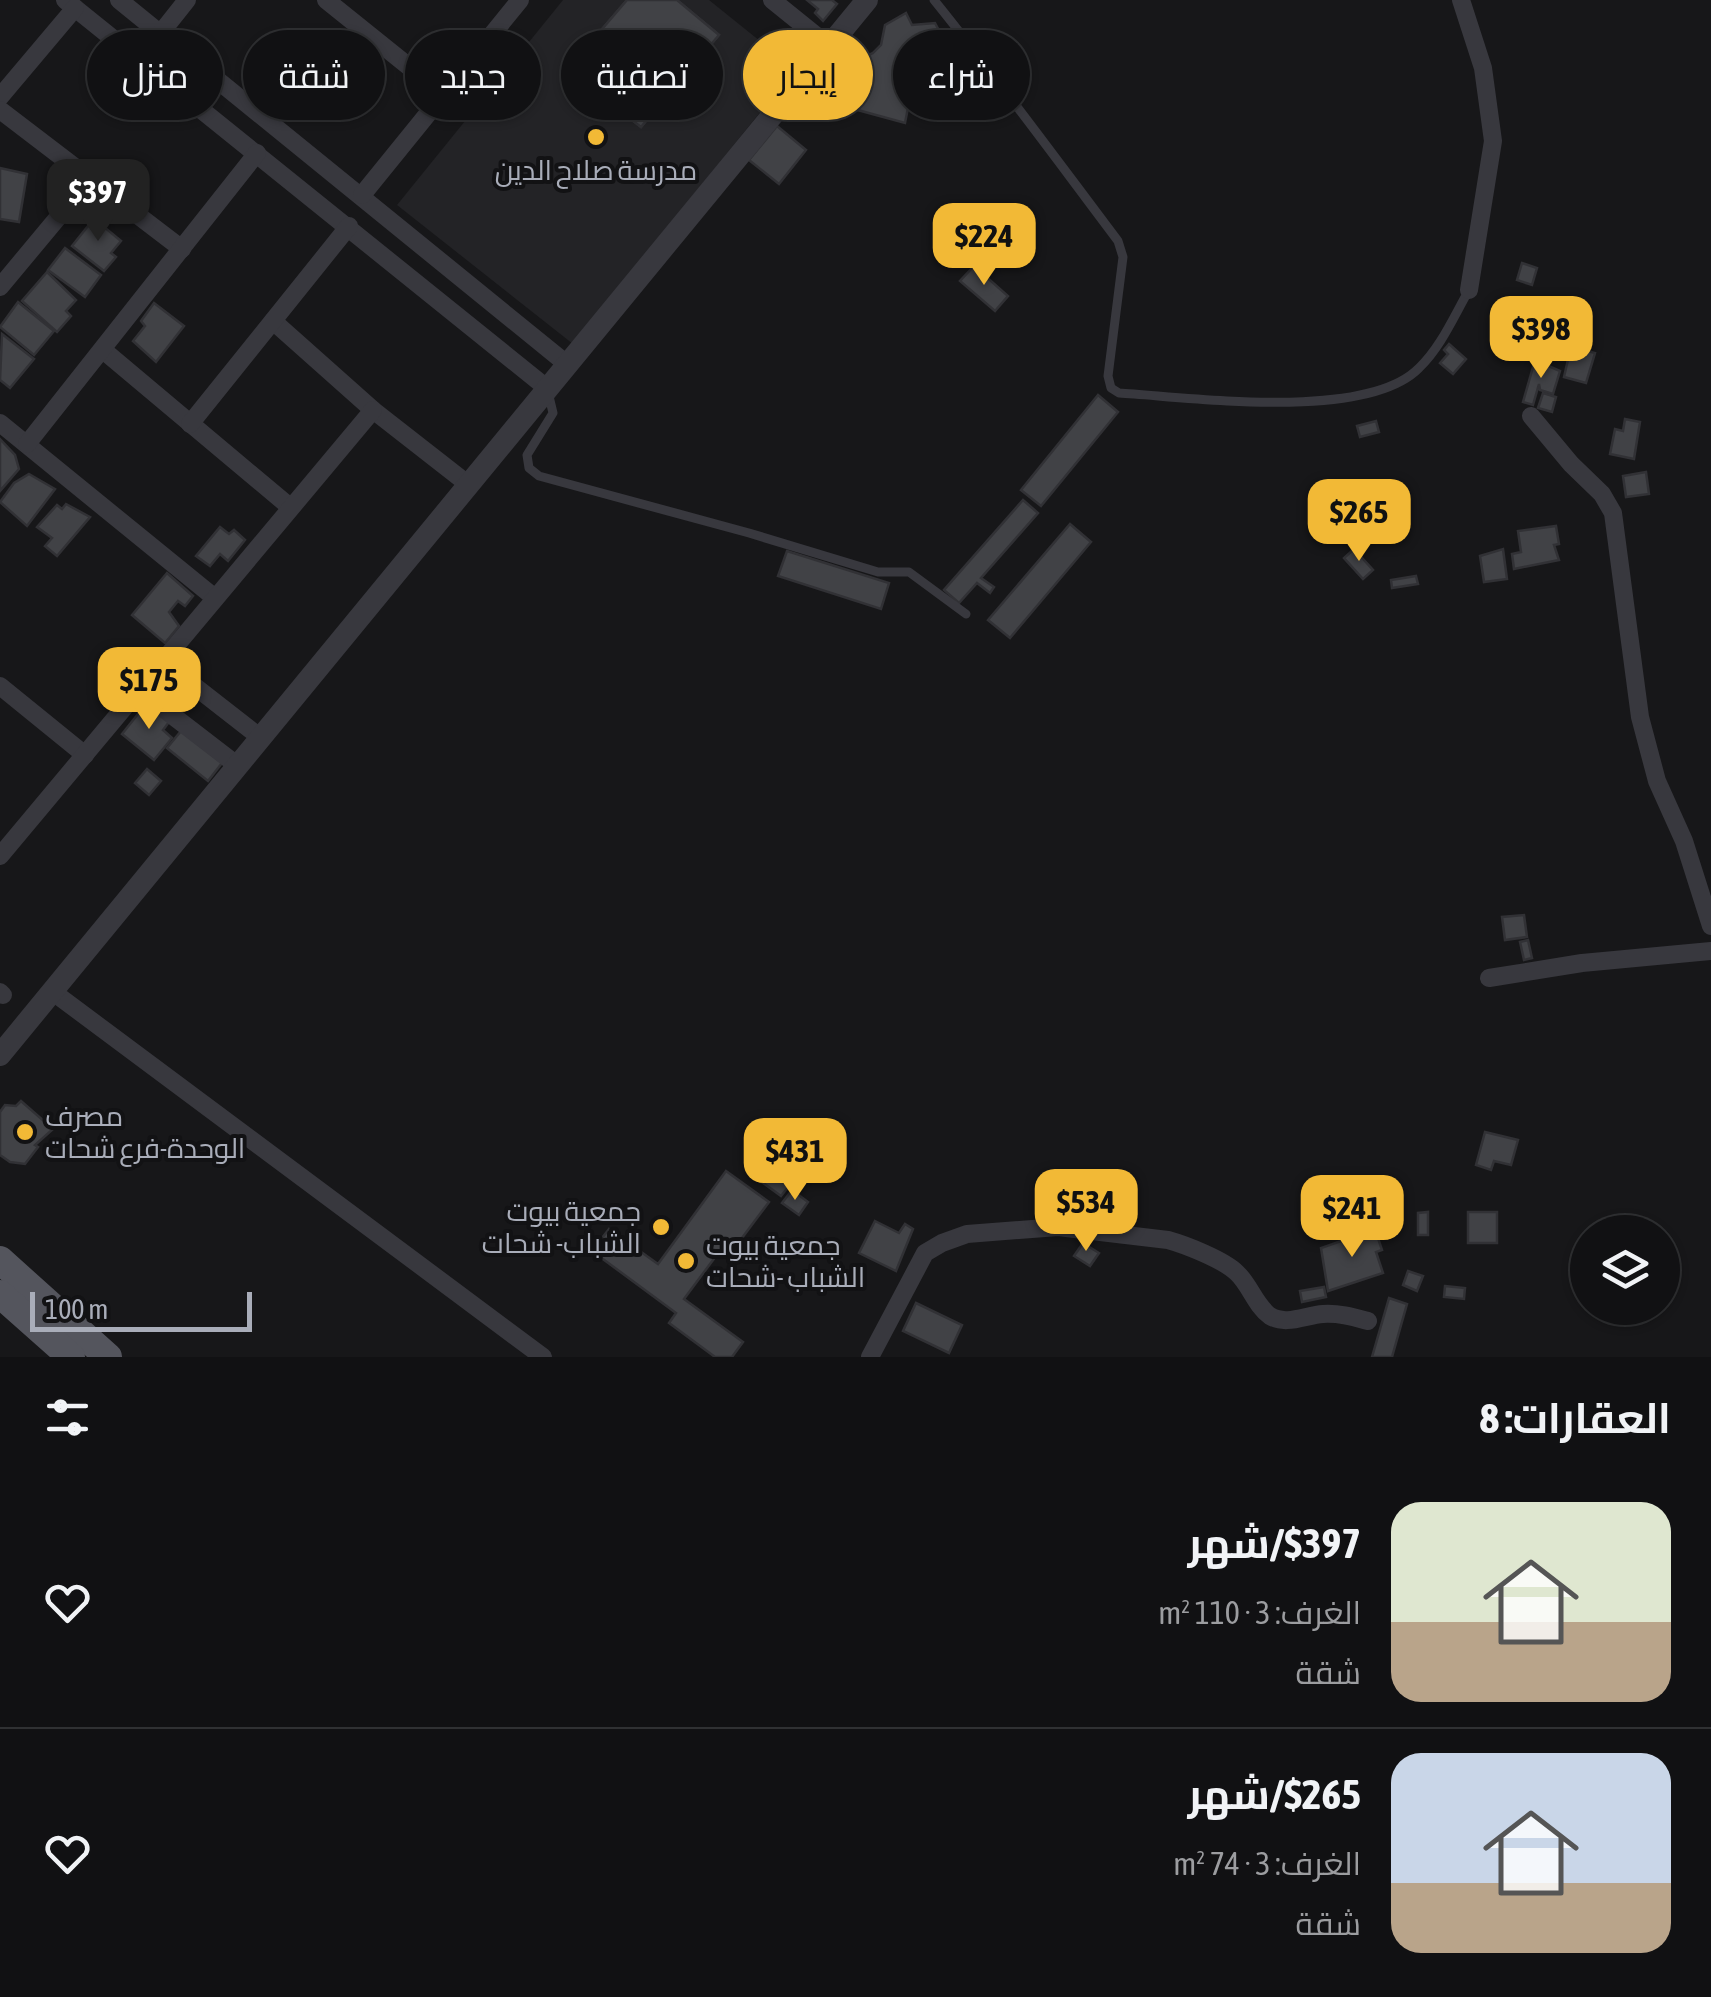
<!DOCTYPE html>
<html lang="ar">
<head>
<meta charset="utf-8">
<style>
	:root { --surface:#111113; --page:#1a1a1c; --text:#f1f3f6; --muted:#9c9da0; --line:#303133; --accent:#f2b936 }
	body { margin:0; font-family:"Asap Condensed",Cairo,sans-serif; background:var(--page); color:var(--text); direction:rtl; height:100vh; display:flex; flex-direction:column; font-size:38px; white-space:nowrap }
	* { box-sizing:border-box; margin:0 }
	p { font-size:32px; color:var(--muted) }
	.icon { flex:none; width:55px; height:55px; fill:none; stroke:currentColor; stroke-width:2; stroke-linecap:round; stroke-linejoin:round }
	.map { position:relative; height:1357px; overflow:hidden; direction:ltr }
	.side { display:flex; flex-direction:column; background:var(--surface); flex:1 }
	.side>* { flex:none }
	.banner { position:absolute; left:30px; top:30px; width:1000px; height:90px; direction:rtl; display:flex; gap:20px }
	.fabs { position:absolute; left:1570px; top:1215px; display:grid; gap:20px }
	.fabs a { display:grid; place-items:center; width:110px; height:110px; border-radius:50%; background:var(--surface); box-shadow:0 2px 8px #0004,0 0 0 2px var(--line); font-size:50px }
	.scale { position:absolute; left:30px; bottom:25px; width:222px; box-sizing:border-box; padding-left:10px; border:5px solid #a9adb9; border-top:0; font-size:28px; line-height:35px; white-space:nowrap; color:#a9adb9; -webkit-text-stroke:8px #121214; paint-order:stroke }
	.price { position:absolute; translate:-50% -85px; padding:0 22px; border-radius:20px; background:var(--accent); color:#111; font-size:32px; line-height:65px; filter:drop-shadow(0 2px 5px #0008) }
	.price::after { content:''; position:absolute; left:50%; top:60px; width:30px; height:22px; margin-left:-15px; background:inherit; clip-path:polygon(0 0,100% 0,50% 100%) }
	.price.active { background:#222; color:#fff }
	ul { padding:0; list-style:none }
	li { display:flex; align-items:center; gap:30px; height:250px; padding:0 40px }
	li+li { border-top:2px solid var(--line) }
	li span { display:grid; place-items:center; flex:none; width:280px; height:200px; border-radius:30px; color:#555 }
	li>.icon { margin-inline-start:auto }
	span .icon { width:120px; height:120px; fill:#fffc; stroke-width:1 }
	li b { font-size:42px }
	h2 { display:flex; justify-content:space-between; align-items:center; height:120px; padding:0 40px; font-size:42px }
	.pill { padding:0 35px; border-radius:45px; background:var(--surface); box-shadow:0 2px 8px #0004,0 0 0 2px var(--line); font-size:35px; line-height:90px }
	.pill.active { background:var(--accent); color:#111 }
	.map>svg:first-child { display:block }
	.built { fill:#232326 }
	.building { fill:#414246; stroke:#313135; stroke-width:2.5; fill-rule:evenodd }
	.lines { fill:none; stroke-linecap:round; stroke-linejoin:round }
	.service { stroke:#38383e; stroke-width:9 }
	.minor { stroke:#38383e; stroke-width:18 }
	.tertiary { stroke:#38383e; stroke-width:22 }
	.primary { stroke:#54555d; stroke-width:28 }
	.poi-dot { fill:#f2b936; stroke:#121214; stroke-width:4 }
	.labels { text-anchor:middle; stroke-width:8; stroke-linejoin:round; paint-order:stroke }
	.poi-label { font-size:28px; fill:#a9adb9; stroke:#121214; text-anchor:start }
</style>
</head>
<body>
<div class="map">
<svg width="1711" height="1357" viewBox="0 0 1711 1357">
	<rect width="100%" height="100%" fill="#171719"/>
	<polygon class="built" points="563,0 709,0 795,69 573,344 397,205"/>
	<g class="building">
		<path d="M627 0H677L719 35 641 127 567 70ZM621 36 647 56 620 91 593 70Z"/>
		<polygon points="627,0 677,0 719,35 641,127 567,70"/>
		<polygon points="807,0 832,0 837,4 823,21 815,13 818,9"/>
		<polygon points="906,13 912,25 935,23 952,55 920,75 915,63 898,72 914,78 905,123 854,109 859,89 848,85 852,63 873,53 881,45 885,25"/>
		<polygon points="777,126 806,150 779,184 749,160"/>
		<polygon points="0,168 27,174 19,222 0,219"/>
		<polygon points="96,216 107,224 104,227 121,241 111,253 116,257 104,271 72,246"/>
		<polygon points="65,248 101,275 85,297 48,270"/>
		<polygon points="1522,263 1537,268 1532,285 1517,280"/>
		<polygon points="974,266 1008,296 995,311 960,281"/>
		<polygon points="47,272 76,300 66,311 71,316 57,332 22,301"/>
		<polygon points="18,302 54,331 34,355 0,327"/>
		<polygon points="154,303 184,326 156,362 133,341 145,326 141,321"/>
		<polygon points="2,334 34,359 10,388 0,380"/>
		<polygon points="1449,344 1466,359 1453,374 1440,363 1448,354 1444,350"/>
		<polygon points="1571,346 1595,353 1586,383 1564,377"/>
		<polygon points="1535,360 1560,371 1553,394 1540,390 1539,384 1533,405 1523,402"/>
		<polygon points="1543,393 1556,397 1552,412 1538,408"/>
		<polygon points="1098,395 1118,412 1041,506 1021,490"/>
		<polygon points="1625,419 1640,422 1634,459 1610,454 1615,429 1623,431"/>
		<polygon points="1376,421 1379,432 1360,437 1357,426"/>
		<polygon points="0,439 15,455 19,469 0,491"/>
		<polygon points="1646,472 1649,494 1626,497 1623,476"/>
		<polygon points="29,474 55,489 27,526 0,502 14,483"/>
		<polygon points="1023,500 1038,513 981,578 994,587 990,593 977,583 959,603 944,590"/>
		<polygon points="66,504 90,517 57,556 45,546 52,538 37,527 57,505 62,509"/>
		<polygon points="1070,524 1091,542 1010,638 988,620"/>
		<polygon points="1556,526 1559,544 1554,545 1559,560 1514,569 1512,554 1521,552 1518,531"/>
		<polygon points="220,527 229,534 234,530 245,540 228,561 220,554 210,566 196,556"/>
		<polygon points="1354,549 1373,570 1363,579 1344,558"/>
		<polygon points="1503,549 1507,579 1484,582 1480,556"/>
		<polygon points="787,551 889,583 881,609 778,576"/>
		<polygon points="167,573 193,596 185,606 178,601 169,612 179,626 165,643 132,615"/>
		<polygon points="1416,576 1418,584 1392,588 1391,580"/>
		<polygon points="146,704 169,722 163,730 172,738 154,760 122,734"/>
		<polygon points="181,731 222,763 208,781 167,748"/>
		<polygon points="147,769 161,781 149,795 135,783"/>
		<polygon points="1524,915 1527,937 1505,940 1502,917"/>
		<polygon points="1528,940 1532,958 1524,960 1520,942"/>
		<polygon points="21,1101 53,1129 35,1145 38,1147 25,1164 10,1162 0,1155 0,1112 5,1105 16,1106"/>
		<polygon points="1485,1132 1518,1140 1511,1165 1494,1161 1491,1170 1476,1165"/>
		<polygon points="763,1166 789,1186 781,1196 755,1177"/>
		<polygon points="726,1171 769,1202 727,1258 719,1252 684,1299 743,1342 732,1357 715,1357 669,1323 676,1313 592,1251 609,1229 658,1264"/>
		<polygon points="792,1190 808,1202 799,1215 782,1203"/>
		<polygon points="1428,1212 1428,1235 1418,1235 1418,1213"/>
		<rect x="1468" y="1212" width="29" height="31"/>
		<polygon points="875,1221 899,1233 905,1224 913,1229 896,1271 859,1253"/>
		<polygon points="1375,1229 1382,1250 1376,1252 1383,1273 1328,1291 1321,1248"/>
		<polygon points="1083,1243 1099,1253 1090,1266 1074,1256"/>
		<polygon points="1408,1271 1423,1276 1417,1291 1403,1285"/>
		<polygon points="1445,1286 1465,1288 1464,1299 1444,1297"/>
		<polygon points="1324,1287 1326,1297 1302,1302 1300,1291"/>
		<polygon points="1389,1298 1407,1304 1392,1357 1372,1357"/>
		<polygon points="916,1303 962,1325 949,1353 903,1331"/>
	</g>
	<g class="lines">
		<g class="service">
			<path d="M934 0C997 78 1057 160 1118 241L1123 257 1108 376 1111 388 1119 393C1190 397 1366 422 1419 368 1441 347 1454 316 1469 290"/>
			<polyline points="548,392 553,413 527,455 529,468 539,476 749,533 878,572 909,572 966,614"/>
		</g>
		<g class="minor">
			<polyline points="65,0 548,389"/>
			<polyline points="119,0 568,365"/>
			<polyline points="326,0 443,94"/>
			<polyline points="772,0 829,46"/>
			<polyline points="1461,0 1483,68 1493,141 1469,290"/>
			<polyline points="160,34 187,0"/>
			<polyline points="0,97 75,8"/>
			<polyline points="0,110 182,249"/>
			<polyline points="362,195 520,0"/>
			<polyline points="0,287 90,179"/>
			<polyline points="273,321 373,410 469,485"/>
			<polyline points="103,350 290,507"/>
			<polyline points="1531,416 1571,464 1602,494 1613,513 1640,717 1657,781 1684,841 1711,926"/>
			<polyline points="0,423 215,598"/>
			<polyline points="190,424 349,226"/>
			<polyline points="27,444 257,153"/>
			<polyline points="161,660 261,738"/>
			<polyline points="0,686 85,755"/>
			<polyline points="138,689 238,766"/>
			<polyline points="0,856 373,410"/>
			<polyline points="1489,978 1582,963 1711,951"/>
			<polyline points="0,992 3,995"/>
			<polyline points="53,992 543,1357"/>
			<path d="M870 1357 925 1253 942 1243 967 1234 1058 1227 1168 1240C1186 1245 1224 1260 1237 1273 1250 1285 1255 1305 1270 1316 1286 1326 1306 1315 1323 1314 1339 1313 1353 1317 1368 1321"/>
		</g>
		<polyline class="tertiary" points="0,1055 867,0"/>
		<g class="primary">
			<polyline points="0,1260 108,1357"/>
			<polyline points="0,1294 71,1357"/>
		</g>
	</g>
	<g class="poi-dot">
		<circle cx="596" cy="137" r="10"/>
		<circle cx="25" cy="1132" r="10"/>
		<circle cx="661" cy="1227" r="10"/>
		<circle cx="686" cy="1261" r="10"/>
	</g>
	<g class="labels">
		<g class="poi-label">
			<text x="596" y="180" text-anchor="middle">مدرسة صلاح الدين</text>
			<text x="45" y="1126">مصرف<tspan x="45" dy="32">الوحدة-فرع شحات</tspan></text>
			<text x="641" y="1221" text-anchor="end">جمعية بيوت<tspan x="641" dy="32">الشباب- شحات</tspan></text>
			<text x="706" y="1255">جمعية بيوت<tspan x="706" dy="32">الشباب -شحات</tspan></text>
		</g>
	</g>
</svg>
<div class="fabs">
<a><svg class="icon" aria-label="layers" viewBox="0 0 24 24"><path d="M12 4l9 5-9 5-9-5zM3 14l9 5 9-5"/></svg></a>
</div>
<div class="scale">100 m</div>
<b class="price active" style="left:98px;top:244px">$397</b>
<b class="price" style="left:984px;top:288px">$224</b>
<b class="price" style="left:1541px;top:381px">$398</b>
<b class="price" style="left:1359px;top:564px">$265</b>
<b class="price" style="left:149px;top:732px">$175</b>
<b class="price" style="left:795px;top:1203px">$431</b>
<b class="price" style="left:1086px;top:1254px">$534</b>
<b class="price" style="left:1352px;top:1260px">$241</b>
<div class="banner">
<a class="pill">شراء</a>
<a class="pill active">إيجار</a>
<a class="pill">تصفية</a>
<a class="pill">جديد</a>
<a class="pill">شقة</a>
<a class="pill">منزل</a>
</div>
</div>
<section class="side">
<h2>العقارات: 8<svg class="icon" aria-label="filters" viewBox="0 0 24 24"><path d="M4 7h16M4 17h16"/><circle cx="9" cy="7" r="2"/><circle cx="15" cy="17" r="2"/></svg></h2>
<ul>
<li><span style="background:linear-gradient(#dfe7d0 60%,#b9a48a 0)"><svg class="icon" aria-label="home" viewBox="0 0 24 24"><path d="M3 11l9-7 9 7M6 9v11h12V9"/></svg></span><div><b>$397/شهر</b><p>الغرف: 3 · 110 m²</p><p>شقة</p></div><svg class="icon" aria-label="heart" viewBox="0 0 24 24"><path d="M12 20l-8-8c-3-5 5-10 8-4 3-6 11-1 8 4z"/></svg></li>
<li><span style="background:linear-gradient(#c9d6e8 65%,#b9a48a 0)"><svg class="icon" aria-label="home" viewBox="0 0 24 24"><path d="M3 11l9-7 9 7M6 9v11h12V9"/></svg></span><div><b>$265/شهر</b><p>الغرف: 3 · 74 m²</p><p>شقة</p></div><svg class="icon" aria-label="heart" viewBox="0 0 24 24"><path d="M12 20l-8-8c-3-5 5-10 8-4 3-6 11-1 8 4z"/></svg></li>
</ul>
</section>
</body>
</html>
